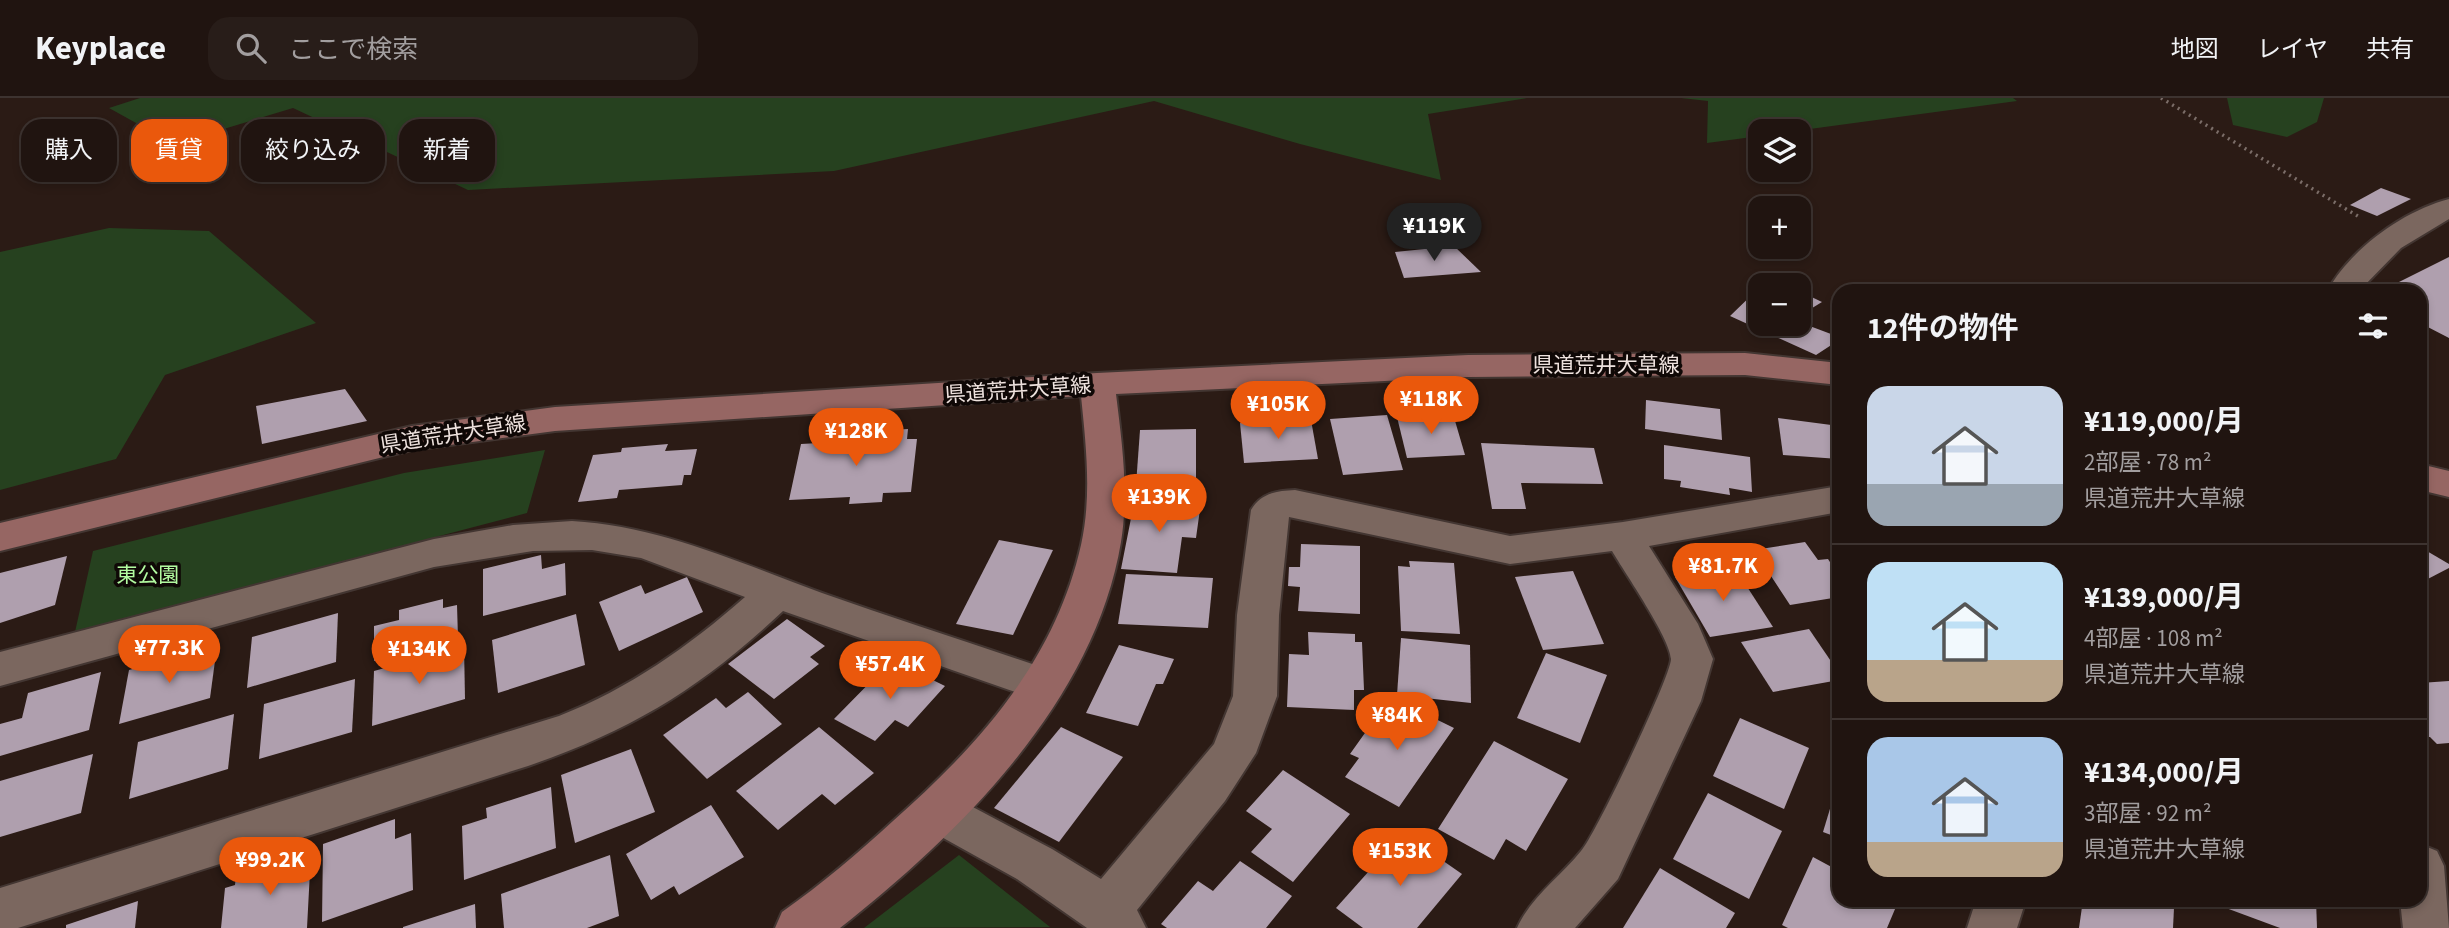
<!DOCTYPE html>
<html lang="ja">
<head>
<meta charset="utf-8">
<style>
	:root { --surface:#201410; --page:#281d19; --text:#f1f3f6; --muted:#a29e9f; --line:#3d3330; --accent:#ea580c }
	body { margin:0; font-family:"Source Sans 3","Noto Sans JP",sans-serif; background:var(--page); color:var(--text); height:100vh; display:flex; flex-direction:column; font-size:26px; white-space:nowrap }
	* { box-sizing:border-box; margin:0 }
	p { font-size:23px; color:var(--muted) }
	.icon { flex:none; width:38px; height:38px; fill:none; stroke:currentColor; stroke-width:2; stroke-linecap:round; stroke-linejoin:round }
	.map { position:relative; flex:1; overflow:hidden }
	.drawer { position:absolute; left:1832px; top:186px; width:595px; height:623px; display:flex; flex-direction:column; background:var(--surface); border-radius:21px; box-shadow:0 4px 10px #0003,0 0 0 2px var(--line) }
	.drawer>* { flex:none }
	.top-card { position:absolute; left:21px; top:21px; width:665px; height:63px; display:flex; gap:14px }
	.controls { position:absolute; left:1748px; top:21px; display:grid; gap:14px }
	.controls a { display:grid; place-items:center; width:63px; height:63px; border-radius:14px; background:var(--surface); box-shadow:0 4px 10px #0003,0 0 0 2px var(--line); font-size:35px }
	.price { position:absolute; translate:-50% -60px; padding:0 16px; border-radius:24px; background:var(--accent); color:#fff; font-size:23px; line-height:46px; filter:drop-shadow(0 2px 4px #0008) }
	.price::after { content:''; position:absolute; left:50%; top:42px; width:21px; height:16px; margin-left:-10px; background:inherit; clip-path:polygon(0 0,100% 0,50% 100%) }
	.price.current { background:#222; color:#fff }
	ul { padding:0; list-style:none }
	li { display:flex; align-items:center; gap:21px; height:175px; padding:0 35px }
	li+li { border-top:2px solid var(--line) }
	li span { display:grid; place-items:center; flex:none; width:196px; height:140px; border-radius:21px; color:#555 }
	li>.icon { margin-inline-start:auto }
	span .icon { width:84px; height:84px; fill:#fffc; stroke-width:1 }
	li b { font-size:30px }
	h2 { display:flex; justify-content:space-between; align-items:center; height:84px; padding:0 35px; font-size:30px }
	.tag { padding:0 24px; border-radius:21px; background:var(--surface); box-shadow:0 4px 10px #0003,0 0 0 2px var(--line); font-size:24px; line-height:63px }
	.tag.current { background:var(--accent); color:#fff }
	header { display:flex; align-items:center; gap:42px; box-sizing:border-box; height:98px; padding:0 35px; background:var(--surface); border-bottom:2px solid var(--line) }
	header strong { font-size:33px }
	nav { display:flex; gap:38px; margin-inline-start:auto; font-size:24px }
	.search { width:490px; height:63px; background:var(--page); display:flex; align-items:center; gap:18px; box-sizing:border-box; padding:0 24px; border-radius:21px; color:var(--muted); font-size:26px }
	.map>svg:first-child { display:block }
	.green { fill:#26411f }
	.building { fill:#af9fae }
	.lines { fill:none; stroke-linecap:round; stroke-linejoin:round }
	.street-casing { stroke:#433632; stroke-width:4 }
	.secondary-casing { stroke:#433632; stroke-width:4 }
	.path { stroke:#7b6d68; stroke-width:3.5; stroke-dasharray:2 4.5; stroke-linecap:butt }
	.street { fill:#7b675f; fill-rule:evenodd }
	.secondary { fill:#966663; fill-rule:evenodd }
	.labels { text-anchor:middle; stroke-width:7; stroke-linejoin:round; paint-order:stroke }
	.street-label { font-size:21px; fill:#eee2de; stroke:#0f0806 }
	.park-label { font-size:21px; fill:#b2faa0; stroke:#0f0806 }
</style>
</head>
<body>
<header>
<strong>Keyplace</strong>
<div class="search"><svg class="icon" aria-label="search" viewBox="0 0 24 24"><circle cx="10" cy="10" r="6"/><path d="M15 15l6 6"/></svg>ここで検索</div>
<nav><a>地図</a><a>レイヤ</a><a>共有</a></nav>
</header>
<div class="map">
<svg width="2449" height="830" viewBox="0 0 2449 830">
	<rect width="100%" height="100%" fill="#2b1b15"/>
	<g class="green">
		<polygon points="140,0 1527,0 1428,16 1441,82 1300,46 1154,3 834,73 468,92 293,10 174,46 109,10"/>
		<polygon points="1681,0 2013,0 2017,3 1795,33 1760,33 1760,38 1707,45 1708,3"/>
		<polygon points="2227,0 2324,0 2317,24 2287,39 2233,27"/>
		<polygon points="109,130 209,133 316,225 165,277 116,361 0,392 0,154"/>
		<polygon points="545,352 527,415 75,534 93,453 404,375"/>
		<polygon points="959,757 1050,829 864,830"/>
	</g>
	<g class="building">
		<polygon points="2381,90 2411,101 2377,118 2350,107"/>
		<polygon points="1454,148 1481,174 1404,180 1395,154"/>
		<polygon points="2449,159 2449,240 2420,225 2420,192 2383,192"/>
		<polygon points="1760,189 1760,226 1799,224 1839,239 1839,242 1816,257 1730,218"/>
		<polygon points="1799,193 1822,204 1799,218"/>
		<polygon points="345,291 367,323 262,346 256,308"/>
		<polygon points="1646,302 1720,311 1722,342 1645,331"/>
		<polygon points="1453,316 1465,357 1407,360 1397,319"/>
		<polygon points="1387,317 1403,372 1343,377 1330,321"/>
		<polygon points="1778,320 1839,328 1839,361 1783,357"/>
		<polygon points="1311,322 1318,361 1244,365 1240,325"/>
		<polygon points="908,331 907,341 917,341 911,394 883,395 882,404 849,406 850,399 789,402 801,346 854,343 856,334"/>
		<polygon points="1196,331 1196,387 1136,387 1140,332"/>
		<polygon points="1481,345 1594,350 1603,386 1521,385 1526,411 1492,411"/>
		<polygon points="668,346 665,353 697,351 691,377 684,377 682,387 619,392 617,400 578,404 593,357 621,354 622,350"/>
		<polygon points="1664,347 1750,359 1752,394 1729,390 1730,397 1680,389 1681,383 1664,381"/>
		<polygon points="1135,400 1201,404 1196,440 1182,439 1177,475 1121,471"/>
		<polygon points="999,442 1053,452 1013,537 956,526"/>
		<polygon points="1805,444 1818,462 1828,461 1839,478 1839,499 1790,507 1754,452"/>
		<polygon points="1301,446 1360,448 1360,516 1298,513 1300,489 1288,488 1289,469 1300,469"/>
		<polygon points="2420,449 2449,466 2449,470 2420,485"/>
		<polygon points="541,457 542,471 565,465 566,497 483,518 483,471"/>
		<polygon points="67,458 55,507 0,525 0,475"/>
		<polygon points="1409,463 1454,465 1460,536 1401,533 1398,468 1410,469"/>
		<polygon points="1735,470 1773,529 1710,539 1675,479"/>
		<polygon points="1573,473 1604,546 1543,552 1515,479"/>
		<polygon points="1126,476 1213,480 1208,530 1118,526"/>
		<polygon points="687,479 703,514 619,553 599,504 641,487 645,496"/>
		<polygon points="443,501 443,510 457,507 458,540 374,563 374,528 399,522 399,512"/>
		<polygon points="338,515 336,564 247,590 252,539"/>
		<polygon points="576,516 585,567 498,595 492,542"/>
		<polygon points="787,521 825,548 810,559 819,566 774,601 728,566"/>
		<polygon points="1809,531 1839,575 1839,582 1773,594 1741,544"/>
		<polygon points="1308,534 1355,536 1355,544 1362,544 1364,592 1354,592 1354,612 1287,609 1289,556 1309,557"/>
		<polygon points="1401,540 1470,547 1471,605 1397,597"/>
		<polygon points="1119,547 1174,561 1163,586 1156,586 1138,628 1086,615"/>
		<polygon points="217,548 210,600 119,626 129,572"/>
		<polygon points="464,548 465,601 372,628 374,573"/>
		<polygon points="1546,555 1607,577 1580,645 1517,620"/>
		<polygon points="892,562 945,588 908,629 895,622 875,643 834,621"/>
		<polygon points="101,574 89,632 0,658 0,626 22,620 28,595"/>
		<polygon points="355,581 352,634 259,661 264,606"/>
		<polygon points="2449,583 2449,645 2437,646 2430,639 2420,639 2420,585"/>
		<polygon points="748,594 782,626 707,681 663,637 716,600 726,610"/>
		<polygon points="1403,605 1454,630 1399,709 1345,679 1359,660 1350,656 1382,611 1394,617"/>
		<polygon points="234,616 228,671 129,701 138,644"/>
		<polygon points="1740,620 1809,650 1784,711 1713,678"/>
		<polygon points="819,629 874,675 835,707 822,696 778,732 736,693"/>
		<polygon points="1061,629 1123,659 1059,744 994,710"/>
		<polygon points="1494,643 1568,681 1526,753 1506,741 1494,762 1438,731"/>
		<polygon points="631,651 655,714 575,745 561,677"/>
		<polygon points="93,656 81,715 0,739 0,683"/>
		<polygon points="1283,672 1350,716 1293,784 1251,754 1272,731 1246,713"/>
		<polygon points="1839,681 1839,740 1823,734"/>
		<polygon points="551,689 556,750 464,782 462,728 487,720 486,710"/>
		<polygon points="1708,695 1782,733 1749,801 1673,761"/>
		<polygon points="711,707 744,759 679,797 674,788 651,802 626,756"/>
		<polygon points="395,721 395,741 411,735 413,792 322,824 323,746"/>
		<polygon points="1403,735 1462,776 1417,830 1363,830 1336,810"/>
		<polygon points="311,754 307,830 221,830 225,790 235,787 236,777"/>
		<polygon points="610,757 619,818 587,830 504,830 501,796"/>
		<polygon points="1813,759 1839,773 1839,802 1898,804 1887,830 1788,830 1782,827"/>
		<polygon points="1240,763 1292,798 1266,830 1167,830 1161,826 1198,783 1213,793"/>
		<polygon points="1660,770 1735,815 1726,830 1623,830"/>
		<polygon points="2083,802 2154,802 2174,810 2173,830 2079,830"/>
		<polygon points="2226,802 2316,802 2317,830 2280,830 2226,810"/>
		<polygon points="138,803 135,830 66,830 66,827"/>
		<polygon points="475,806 476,830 403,830 403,829"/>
	</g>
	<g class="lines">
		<g class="street-casing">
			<g id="street">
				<path d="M2449 101V121L2401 150 2360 192H2328C2351 151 2403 113 2449 101Z"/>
				<path d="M1839 388V414L1649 448 1698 526 1713 561 1701 603 1618 781 1575 830H1517C1531 799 1560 779 1581 753 1595 738 1671 578 1671 561 1670 540 1625 475 1612 453L1510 466 1289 419 1279 517 1277 598 1256 655 1225 703 1137 812 1146 830H1087L1017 781 920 727 913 713 920 699 937 693 954 699 1052 751 1101 781 1214 646 1233 598 1237 517 1251 412C1261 395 1276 393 1295 392L1510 438 1623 424Z"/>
				<path d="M572 423C660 428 740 465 822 495 901 523 980 548 1059 575L1066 587 1059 599 1044 604 783 513C701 590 634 631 528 668L18 830H0V790L559 618C630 590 688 549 745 499L641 460 592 452 533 453 434 469 0 588V554L434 441 513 427Z"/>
				<polygon points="2420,746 2437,753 2444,768 2449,830 2403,830 2400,802 2420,802"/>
				<polygon points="1976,802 2026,802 2017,830 1967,830"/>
			</g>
		</g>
		<g class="secondary-casing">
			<g id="secondary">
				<path d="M1745 255 1839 265V287L1745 277 1468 279 1116 296C1122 345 1129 395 1121 444 1095 602 961 735 840 830H775L782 814C822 786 858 755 893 723 980 646 1055 562 1081 447 1092 398 1086 347 1081 298L555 333 412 352 0 453V425L412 328 555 309 1097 275 1468 257Z"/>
				<polygon points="2420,366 2449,373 2449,399 2420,392"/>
			</g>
		</g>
		<polyline class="path" points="2161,0 2361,120"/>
		<use href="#street" class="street"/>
		<use href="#secondary" class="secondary"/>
	</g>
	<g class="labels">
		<g class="street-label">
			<text x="1606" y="274">県道荒井大草線</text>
			<text transform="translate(1018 292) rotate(-4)" y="7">県道荒井大草線</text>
			<text transform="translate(453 336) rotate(-9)" y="7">県道荒井大草線</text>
		</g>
		<g class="park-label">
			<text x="148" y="484">東公園</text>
		</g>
	</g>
</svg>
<div class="controls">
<a><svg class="icon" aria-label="layers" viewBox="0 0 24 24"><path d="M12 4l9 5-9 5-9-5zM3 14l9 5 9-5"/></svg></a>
<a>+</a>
<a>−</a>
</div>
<b class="price current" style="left:1434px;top:165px">¥119K</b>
<b class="price" style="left:1431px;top:338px">¥118K</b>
<b class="price" style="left:1278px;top:343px">¥105K</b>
<b class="price" style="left:856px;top:370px">¥128K</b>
<b class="price" style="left:1159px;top:436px">¥139K</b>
<b class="price" style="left:1723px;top:505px">¥81.7K</b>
<b class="price" style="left:169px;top:587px">¥77.3K</b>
<b class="price" style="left:419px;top:588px">¥134K</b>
<b class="price" style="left:890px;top:603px">¥57.4K</b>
<b class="price" style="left:1397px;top:654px">¥84K</b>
<b class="price" style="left:1400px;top:790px">¥153K</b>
<b class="price" style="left:270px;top:799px">¥99.2K</b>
<div class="top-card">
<a class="tag">購入</a>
<a class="tag current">賃貸</a>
<a class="tag">絞り込み</a>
<a class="tag">新着</a>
</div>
<section class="drawer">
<h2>12件の物件<svg class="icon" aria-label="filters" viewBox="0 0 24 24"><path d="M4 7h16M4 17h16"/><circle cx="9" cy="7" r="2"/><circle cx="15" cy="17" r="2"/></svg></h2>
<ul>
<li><span style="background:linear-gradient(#c9d6e8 70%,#9aa5b1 0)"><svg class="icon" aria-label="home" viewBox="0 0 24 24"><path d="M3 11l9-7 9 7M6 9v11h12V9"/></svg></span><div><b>¥119,000/月</b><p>2部屋 · 78 m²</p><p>県道荒井大草線</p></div></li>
<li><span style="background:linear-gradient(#bfe0f5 70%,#b9a48a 0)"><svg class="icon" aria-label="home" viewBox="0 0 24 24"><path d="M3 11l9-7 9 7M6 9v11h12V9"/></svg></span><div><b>¥139,000/月</b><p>4部屋 · 108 m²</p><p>県道荒井大草線</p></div></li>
<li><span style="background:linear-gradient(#a9c7e8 75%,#b9a48a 0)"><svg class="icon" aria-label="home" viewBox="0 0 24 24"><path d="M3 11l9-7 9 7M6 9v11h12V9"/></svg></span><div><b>¥134,000/月</b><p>3部屋 · 92 m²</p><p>県道荒井大草線</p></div></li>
</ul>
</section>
</div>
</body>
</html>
